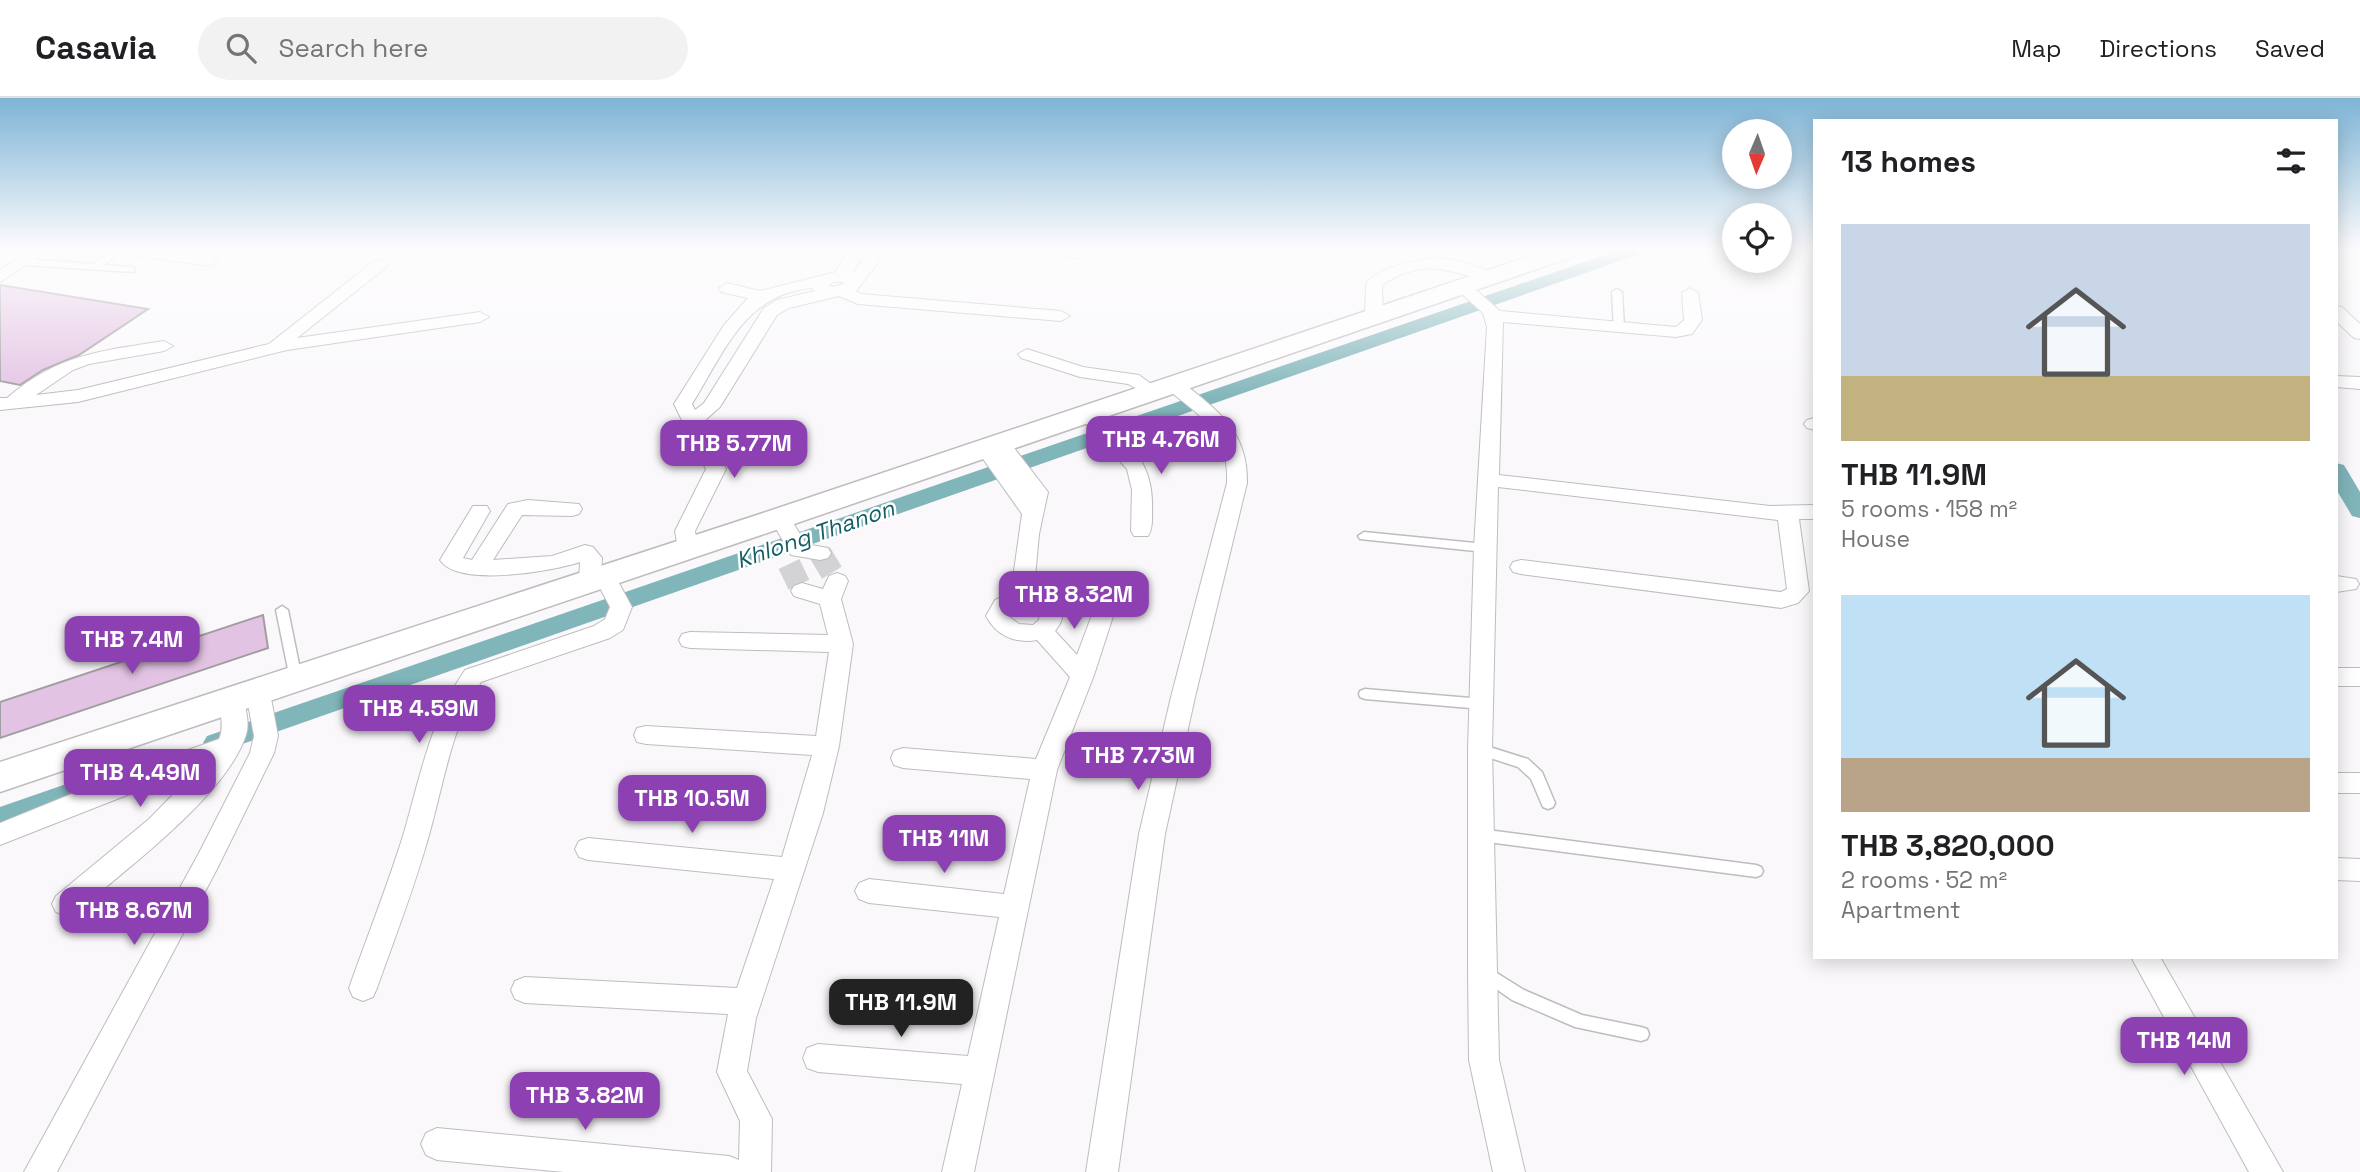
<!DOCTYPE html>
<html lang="en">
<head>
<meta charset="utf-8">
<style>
	:root { --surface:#fff; --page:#f2f2f2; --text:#202124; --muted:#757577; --line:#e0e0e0; --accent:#8d40b1 }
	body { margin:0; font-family:"Space Grotesk",sans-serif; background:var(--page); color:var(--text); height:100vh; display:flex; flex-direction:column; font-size:26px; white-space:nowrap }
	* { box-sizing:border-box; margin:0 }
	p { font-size:23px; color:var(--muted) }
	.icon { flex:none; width:38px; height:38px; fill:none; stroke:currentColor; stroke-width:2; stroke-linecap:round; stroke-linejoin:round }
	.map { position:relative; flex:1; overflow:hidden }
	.drawer { position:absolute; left:1813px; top:21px; width:525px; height:840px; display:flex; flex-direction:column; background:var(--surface); border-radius:0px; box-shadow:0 4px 18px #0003 }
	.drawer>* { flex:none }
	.needle { width:46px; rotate:182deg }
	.controls { position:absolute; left:1722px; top:21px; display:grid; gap:14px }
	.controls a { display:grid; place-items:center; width:70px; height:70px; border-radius:50%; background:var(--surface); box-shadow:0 4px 18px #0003; font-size:35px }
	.price { position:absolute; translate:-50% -60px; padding:0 16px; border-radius:14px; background:var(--accent); color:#fff; font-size:23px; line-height:46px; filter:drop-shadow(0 2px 4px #0008) }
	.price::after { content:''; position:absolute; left:50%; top:42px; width:21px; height:16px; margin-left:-10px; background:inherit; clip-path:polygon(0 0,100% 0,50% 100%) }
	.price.selected { background:#222; color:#fff }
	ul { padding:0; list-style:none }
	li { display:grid; align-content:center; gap:14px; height:371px; padding:0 28px }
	li span { display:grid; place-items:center; height:217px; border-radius:0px; color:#555 }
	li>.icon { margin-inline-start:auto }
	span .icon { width:126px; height:126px; fill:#fffc; stroke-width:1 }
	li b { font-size:30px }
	h2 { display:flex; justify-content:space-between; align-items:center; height:84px; padding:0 28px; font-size:30px }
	header { display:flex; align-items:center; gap:42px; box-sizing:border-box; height:98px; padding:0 35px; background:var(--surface); border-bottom:2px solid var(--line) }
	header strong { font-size:33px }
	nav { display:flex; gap:38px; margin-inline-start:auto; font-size:24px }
	.search { width:490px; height:63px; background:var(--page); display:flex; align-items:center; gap:18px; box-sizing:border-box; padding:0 24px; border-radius:38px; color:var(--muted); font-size:26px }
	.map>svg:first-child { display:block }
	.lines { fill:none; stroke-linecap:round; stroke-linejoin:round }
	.canal { fill:#80b5ba; fill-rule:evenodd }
	.building { fill:#e3c3e3; stroke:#a19ea1; stroke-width:2 }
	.street-tunnel { stroke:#d3d2d4; stroke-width:23; stroke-dasharray:23 11; stroke-linecap:butt }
	.lane-casing { stroke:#bebcbf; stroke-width:3 }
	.street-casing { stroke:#bebcbf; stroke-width:2 }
	.secondary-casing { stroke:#bebcbf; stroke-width:3 }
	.lane { fill:#fff; fill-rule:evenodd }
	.street { fill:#fff; fill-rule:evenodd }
	.secondary { fill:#fff; fill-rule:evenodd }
	.labels { text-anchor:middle; stroke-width:5; stroke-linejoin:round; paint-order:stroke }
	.water-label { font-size:23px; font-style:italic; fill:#155e65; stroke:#fff }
</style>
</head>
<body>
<header>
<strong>Casavia</strong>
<div class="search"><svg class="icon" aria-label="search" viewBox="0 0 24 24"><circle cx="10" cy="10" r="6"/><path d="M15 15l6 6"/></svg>Search here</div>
<nav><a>Map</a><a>Directions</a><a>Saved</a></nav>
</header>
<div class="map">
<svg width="2360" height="1074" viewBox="0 0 2360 1074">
	<rect width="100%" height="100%" fill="#faf8fb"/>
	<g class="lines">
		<g class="canal">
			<polygon points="1616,153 1640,153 1637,157 225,652 216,655 207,652 203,645 207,638"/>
			<polygon points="2336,365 2344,367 2360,394 2360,420 2352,418 2336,391"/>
			<polygon points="118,668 128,671 132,679 128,687 0,731 0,709"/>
		</g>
	</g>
	<g class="building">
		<polygon points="0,187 148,211 79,257 43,272 20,287 0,283"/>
		<polygon points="263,517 268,550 0,640 0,604"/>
	</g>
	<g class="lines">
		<g class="street-tunnel">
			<polyline points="820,455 837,483"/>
			<polyline points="789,466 802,493"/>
		</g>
		<g class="lane-casing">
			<g id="lane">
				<polygon points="113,153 122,153 104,167 131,169 134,170 134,174 38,168 25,167 21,164 25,161 93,166"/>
				<polygon points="1617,191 1622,194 1624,230 1619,233 1614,230 1612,194"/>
				<polygon points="1364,434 1485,446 1491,450 1485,454 1360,441 1358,438"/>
				<polygon points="282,508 288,512 302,581 300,584 292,584 290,581 276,512"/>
				<polygon points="1365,591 1482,601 1487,603 1488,606 1487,609 1482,611 1365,601 1360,599 1359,596 1360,593"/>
				<polygon points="1480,646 1528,661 1542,674 1555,705 1553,709 1548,711 1543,709 1531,681 1518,669 1475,655 1473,651 1475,647"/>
				<polygon points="1480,731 1756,767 1761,769 1763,773 1761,777 1756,779 1480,743 1475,741 1473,737 1475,733"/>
				<polygon points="1484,867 1524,892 1582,917 1641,929 1647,931 1649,936 1647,941 1641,943 1575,929 1512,902 1479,879 1476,874 1479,869"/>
			</g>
		</g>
		<g class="street-casing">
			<g id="street">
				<polygon points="30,153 48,153 0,184 0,172"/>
				<path d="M129 153C147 151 206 150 218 163L210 168 137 158Z"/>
				<path d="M848 153H864L852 176 871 153H887L856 193 861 196 1061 213 1070 218 1061 223 858 206 839 198 789 210 777 217 720 309 702 325 726 371 695 433 698 451 695 456H679L675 433 706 371 674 306 724 227 748 200 721 194 719 190 727 185 760 193 836 174ZM833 184H842L844 186 832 189 829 187ZM812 190 815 193 777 202 764 210 704 305 695 312 692 306C724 255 744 196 812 190Z"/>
				<path d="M1053 153H1094L1096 155C1087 163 1062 161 1053 153Z"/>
				<path d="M1435 160 1455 162 1496 175 1498 179 1490 184C1448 173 1425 159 1382 187L1383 219 1374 224 1368 223 1365 219 1366 186C1379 168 1414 163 1435 160Z"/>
				<path d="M379 162 387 167 385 170 297 240 480 214 489 219 480 224 287 252 78 304 0 312V300H7C58 256 101 253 164 243L173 248 164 253 89 266 73 272 36 297 78 292 269 246 373 164Z"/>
				<polygon points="1462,184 1468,185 1500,213 1676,229 1684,222 1682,195 1690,190 1698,195 1702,222 1692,236 1676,239 1503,224 1499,377 1770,408 1815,407 1815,421 1799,421 1809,493 1798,505 1781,510 1521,476 1513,474 1510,469 1513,464 1521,462 1781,494 1787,491 1778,422 1498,389 1492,651 1499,962 1525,1074 1493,1074 1469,962 1468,873 1468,651 1474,450 1487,229 1483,215 1454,189"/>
				<polygon points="2336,208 2342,209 2360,226 2360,241 2354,240 2336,223"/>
				<polygon points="1027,251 1083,269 1139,277 1162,294 1153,300 1128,286 1080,279 1021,260 1018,256"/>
				<polygon points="2336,278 2360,279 2360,291 2336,289"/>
				<path d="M1174 281 1181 283C1218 313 1248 333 1247 385L1195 599 1165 736 1118 1074H1086L1139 736 1171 599 1227 385C1229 335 1203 320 1167 291L1165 287Z"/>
				<path d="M1087 311 1094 313C1127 344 1154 362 1152 411 1152 420 1153 430 1148 438H1134L1131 433 1132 392 1127 371 1078 317Z"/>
				<polygon points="1814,320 1815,332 1807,330 1804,326 1807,322"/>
				<path d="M1001 340 1008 342 1048 394 1039 436 1034 490C1055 496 1073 512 1055 533L1077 557 1099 498 1107 495 1115 498 1118 503 1094 577 1057 672 974 1074H942L962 986 818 974 807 970 803 960 807 950 818 946 968 958 999 819 869 805 859 801 855 793 859 785 869 781 1004 796 1030 681 903 670 894 667 891 660 894 653 903 650 1036 661 1070 579 1037 542C1014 546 996 537 986 518L995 502 1011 494 1022 416 976 351 979 347 992 346 994 342ZM1025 506 1040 511 1039 522 1033 527 1019 526 1008 518 1011 513Z"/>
				<path d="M528 402 579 406 582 411 579 416 572 418 522 417 493 462 552 458 585 447 593 449 602 460 601 473 613 474 632 509 623 532 610 540 481 584C451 629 444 685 429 737 415 788 395 839 377 890L373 899 363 903 353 899 349 890C367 839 387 789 403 738 420 680 430 622 465 572L594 528 605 521 610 509 599 488 590 492 582 489 579 484 580 464C553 473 458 490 440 462L473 408H487L490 413 463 460 472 462 508 406Z"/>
				<polygon points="780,413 787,415 806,446 828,450 831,455 828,460 820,462 791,457 770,420 773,415"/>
				<polygon points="837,475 845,478 848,483 841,501 853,546 839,648 823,715 756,920 747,973 772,1021 771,1074 564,1074 437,1062 426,1057 421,1046 426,1035 437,1030 729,1058 739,1062 740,1023 717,974 728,916 525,905 515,901 511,892 515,883 525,879 737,890 774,781 588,762 579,759 575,751 579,743 588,740 782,759 812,657 646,646 637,644 634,637 637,630 646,628 816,638 829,554 690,550 682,548 679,542 682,536 690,534 828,537 820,506 794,498 791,493 794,488 802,485 823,491 829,478"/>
				<polygon points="2336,478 2356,481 2359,486 2356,491 2336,494"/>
				<rect x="2336" y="570" width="24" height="18"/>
				<polygon points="258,586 266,589 270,595 278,638 274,655 217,771 57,1074 24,1074 199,755 250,655 254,638 246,595 250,589"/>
				<path d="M232 593 240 596C246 606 250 626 246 637 227 697 124 773 76 814L66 818 56 814 52 806 56 798 149 721 201 668 0 747V725L123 675 219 641C226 626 216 610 224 596Z"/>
				<rect x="2336" y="675" width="24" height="20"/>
				<polygon points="2336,760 2360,761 2360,783 2336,782"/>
				<polygon points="2131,859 2160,859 2283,1074 2249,1074"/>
			</g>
		</g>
		<g class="secondary-casing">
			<polygon id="secondary" points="1545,153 1579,153 1575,158 791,427 0,694 0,664 769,413"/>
		</g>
		<use href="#lane" class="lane"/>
		<use href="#street" class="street"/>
		<use href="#secondary" class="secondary"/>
	</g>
	<linearGradient id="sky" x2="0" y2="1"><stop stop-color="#7eb4d6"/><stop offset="0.5" stop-color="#fdfcfd"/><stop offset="1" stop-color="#fdfcfd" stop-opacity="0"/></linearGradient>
	<rect width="2360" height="303" fill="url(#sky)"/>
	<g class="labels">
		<g class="water-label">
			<text transform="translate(815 436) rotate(-19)" y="8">Khlong Thanon</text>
		</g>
	</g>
</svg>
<div class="controls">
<a><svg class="needle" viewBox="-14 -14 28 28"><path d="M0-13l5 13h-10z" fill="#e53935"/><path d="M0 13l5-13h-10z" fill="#757577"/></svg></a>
<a><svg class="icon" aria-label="locate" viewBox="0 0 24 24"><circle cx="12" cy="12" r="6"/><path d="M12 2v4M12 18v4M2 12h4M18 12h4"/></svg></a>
</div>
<b class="price" style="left:1161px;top:378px">THB 4.76M</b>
<b class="price" style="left:734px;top:382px">THB 5.77M</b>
<b class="price" style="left:1074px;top:533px">THB 8.32M</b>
<b class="price" style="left:132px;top:578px">THB 7.4M</b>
<b class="price" style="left:419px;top:647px">THB 4.59M</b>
<b class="price" style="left:1138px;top:694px">THB 7.73M</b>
<b class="price" style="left:140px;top:711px">THB 4.49M</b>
<b class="price" style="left:692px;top:737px">THB 10.5M</b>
<b class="price" style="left:944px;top:777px">THB 11M</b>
<b class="price" style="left:134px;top:849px">THB 8.67M</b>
<b class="price selected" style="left:901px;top:941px">THB 11.9M</b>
<b class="price" style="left:2184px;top:979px">THB 14M</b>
<b class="price" style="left:585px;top:1034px">THB 3.82M</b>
<section class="drawer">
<h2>13 homes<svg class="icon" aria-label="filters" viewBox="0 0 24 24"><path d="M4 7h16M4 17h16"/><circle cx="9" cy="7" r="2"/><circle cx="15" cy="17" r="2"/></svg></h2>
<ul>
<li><span style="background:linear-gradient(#c9d6e8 70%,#c2b280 0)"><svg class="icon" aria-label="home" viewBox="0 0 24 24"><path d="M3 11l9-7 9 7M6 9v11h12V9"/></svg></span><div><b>THB 11.9M</b><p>5 rooms · 158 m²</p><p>House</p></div></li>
<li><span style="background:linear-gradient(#bfe0f5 75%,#b9a48a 0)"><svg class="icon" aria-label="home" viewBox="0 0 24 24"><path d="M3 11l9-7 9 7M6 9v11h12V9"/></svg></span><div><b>THB 3,820,000</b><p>2 rooms · 52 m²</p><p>Apartment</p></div></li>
</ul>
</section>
</div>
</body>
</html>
